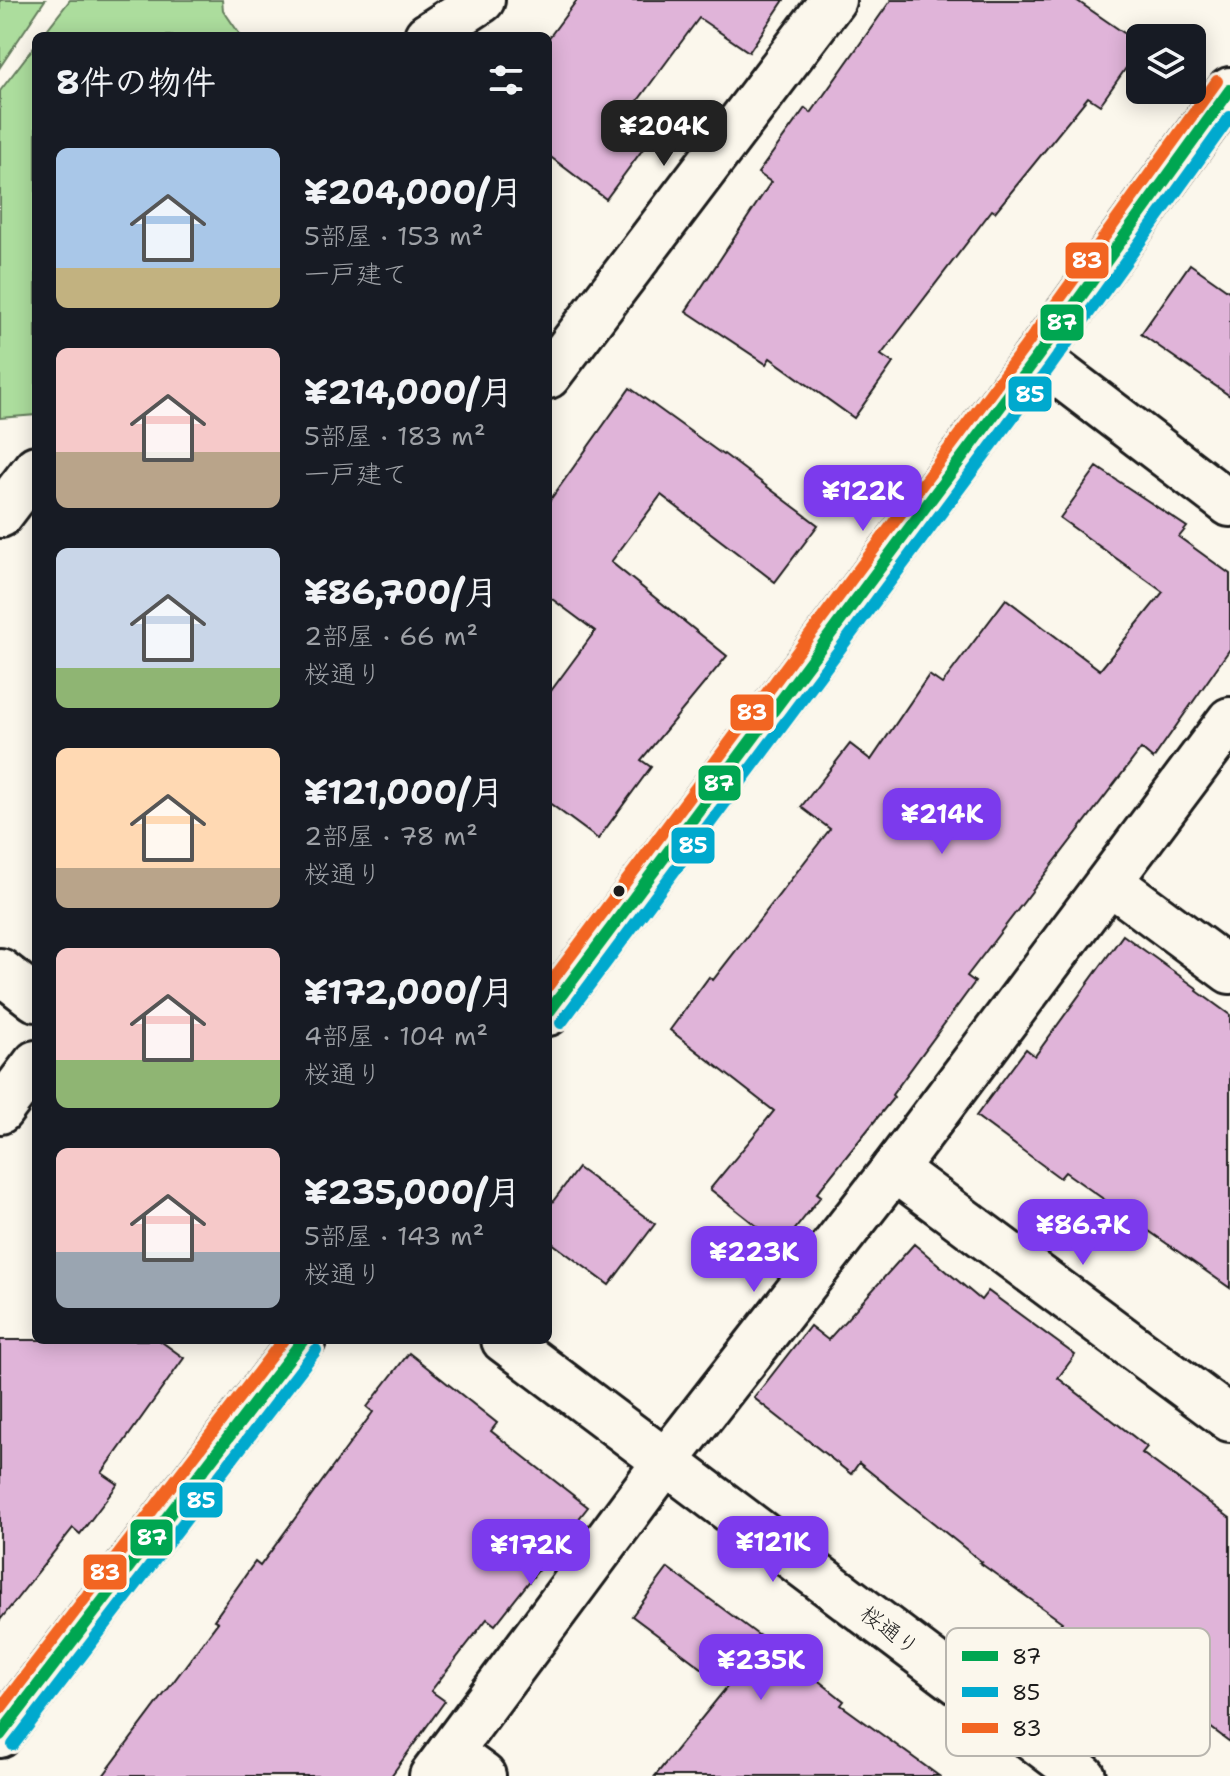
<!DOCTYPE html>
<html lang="ja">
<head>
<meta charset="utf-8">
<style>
	:root { --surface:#171b24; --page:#242831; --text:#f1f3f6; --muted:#9ea1a6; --accent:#7c3aed }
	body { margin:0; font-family:"Shantell Sans","Klee One",sans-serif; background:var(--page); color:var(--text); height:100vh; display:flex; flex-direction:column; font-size:30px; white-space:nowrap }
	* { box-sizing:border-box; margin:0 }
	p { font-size:26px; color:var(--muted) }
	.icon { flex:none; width:44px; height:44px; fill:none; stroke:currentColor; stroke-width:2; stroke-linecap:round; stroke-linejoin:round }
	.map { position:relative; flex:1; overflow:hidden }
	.sheet { position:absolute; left:32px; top:32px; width:520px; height:1312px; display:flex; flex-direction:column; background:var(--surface); border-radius:12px; box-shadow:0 4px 20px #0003 }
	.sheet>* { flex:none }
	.fabs { position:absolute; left:1126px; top:24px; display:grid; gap:16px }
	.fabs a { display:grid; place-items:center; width:80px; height:80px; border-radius:12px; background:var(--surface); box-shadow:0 4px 20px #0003; font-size:40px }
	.price { position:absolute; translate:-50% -68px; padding:0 18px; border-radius:16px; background:var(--accent); color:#fff; font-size:26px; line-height:52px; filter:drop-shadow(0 2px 4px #0008) }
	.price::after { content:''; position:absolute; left:50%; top:48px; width:24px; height:18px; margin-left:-12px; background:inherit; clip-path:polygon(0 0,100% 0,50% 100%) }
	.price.selected { background:#222; color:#fff }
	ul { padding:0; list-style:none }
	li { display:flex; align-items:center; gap:24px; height:200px; padding:0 24px }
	li span { display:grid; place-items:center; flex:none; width:224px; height:160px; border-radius:12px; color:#555 }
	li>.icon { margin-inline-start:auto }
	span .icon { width:96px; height:96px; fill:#fffc; stroke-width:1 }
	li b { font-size:34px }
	h2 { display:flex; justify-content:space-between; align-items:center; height:96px; padding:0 24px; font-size:34px }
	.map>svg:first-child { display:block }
	.green { fill:#acdd9d; stroke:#647c5c; stroke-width:2 }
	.building { fill:#e0b4d9; stroke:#1c1c1c; stroke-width:2 }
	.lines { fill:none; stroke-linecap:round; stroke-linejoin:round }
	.street-casing { stroke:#1c1c1c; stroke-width:50 }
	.secondary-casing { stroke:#1c1c1c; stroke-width:50 }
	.street { stroke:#fbf7ec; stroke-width:44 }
	.secondary { stroke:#fbf7ec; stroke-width:44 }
	.bus-1-casing { stroke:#fbf7ec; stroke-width:18 }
	.bus-2-casing { stroke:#fbf7ec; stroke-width:18 }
	.bus-3-casing { stroke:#fbf7ec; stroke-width:18 }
	.bus-1 { stroke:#00a651; stroke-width:12 }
	.bus-2 { stroke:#00a9ce; stroke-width:12 }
	.bus-3 { stroke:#f26522; stroke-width:12 }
	.bus-dot { fill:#1c1c1c; stroke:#fbf7ec; stroke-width:3 }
	.labels { text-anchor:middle; stroke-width:6; stroke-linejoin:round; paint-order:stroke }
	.street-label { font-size:22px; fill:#1c1c1c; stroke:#fbf7ec }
	.key { fill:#fbf7ec; stroke:#b8b5ae; stroke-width:2 }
	.key-label { font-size:22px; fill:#1c1c1c }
	.line-badge { stroke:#fbf7ec; stroke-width:3 }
	.badge-label { font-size:22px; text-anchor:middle; font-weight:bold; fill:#fff }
</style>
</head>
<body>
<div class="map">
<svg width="1230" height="1776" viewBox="0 0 1230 1776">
	<rect width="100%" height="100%" fill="#fbf7ec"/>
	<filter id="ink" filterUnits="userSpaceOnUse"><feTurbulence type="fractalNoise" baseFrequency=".0125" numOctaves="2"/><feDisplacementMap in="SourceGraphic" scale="16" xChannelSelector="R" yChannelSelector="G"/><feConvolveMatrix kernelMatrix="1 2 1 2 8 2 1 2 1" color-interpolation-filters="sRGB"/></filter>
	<g filter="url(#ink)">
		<g class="green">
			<polygon points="0,0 45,0 0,67"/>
			<polygon points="70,0 222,0 223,10 241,36 42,36"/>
			<polygon points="36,44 36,415 0,418 0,91"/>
		</g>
		<g class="building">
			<polygon points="577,0 784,0 749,52 699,18 617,129 643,149 606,199 548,155 548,39"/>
			<polygon points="891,0 1076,0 1140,44 1140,48 1100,105 1088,97 995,212 992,210 881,355 893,363 854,418 770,358 766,364 686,311 771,182 758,173 805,108 811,113"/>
			<polygon points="1190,264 1230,292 1230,396 1141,334"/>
			<polygon points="630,388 723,455 724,454 818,525 775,582 661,495 611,562 727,656 641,760 651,767 598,839 548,802 548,695 595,631 548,596 548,503"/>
			<polygon points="1097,467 1187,527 1179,537 1230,574 1230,649 1153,759 1141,749 967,976 975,982 892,1095 894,1097 817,1193 821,1196 782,1246 710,1189 774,1111 670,1030 709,977 713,980 830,829 801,807 850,744 871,760 929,675 942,684 1006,599 1100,670 1163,592 1060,518"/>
			<polygon points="1123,935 1198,989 1197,991 1230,1015 1230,1288 1065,1172 1060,1178 976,1116 1026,1049 1035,1056"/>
			<polygon points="578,1168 655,1224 609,1285 548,1240 548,1208"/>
			<polygon points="914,1244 981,1300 988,1291 1075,1355 1058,1378 1147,1447 1142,1453 1230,1518 1230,1742 1138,1673 1135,1677 1060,1624 1062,1622 980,1563 982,1562 859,1463 851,1474 754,1398 810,1326 828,1340"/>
			<polygon points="0,1340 159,1340 184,1358 102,1473 118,1484 80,1534 73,1528 0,1620"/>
			<polygon points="409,1353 497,1423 491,1431 588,1507 495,1625 487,1619 431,1691 445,1701 391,1776 103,1776 218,1622 214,1620 255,1562 260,1566 373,1412 367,1407"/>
			<polygon points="668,1568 765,1640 766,1639 844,1701 841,1705 939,1776 655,1776 727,1687 632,1616"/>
		</g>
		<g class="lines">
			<g class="street-casing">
				<g id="street">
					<polyline points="427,36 482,0"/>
					<polyline points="1037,357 1230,504"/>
					<polyline points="548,376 833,0"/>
					<polyline points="0,515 36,468"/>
					<polyline points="1110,882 1230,971"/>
					<polyline points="0,971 36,999"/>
					<polyline points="0,1111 36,1063"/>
					<polyline points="894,1169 1230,1419"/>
					<polyline points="450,1752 483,1776"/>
					<polyline points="432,1776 666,1461 894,1169 1230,720"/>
				</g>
			</g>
			<g class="secondary-casing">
				<g id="secondary">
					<polyline points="548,1013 1037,357 1230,90"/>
					<polyline points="504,1340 1083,1776"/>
					<polyline points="0,1735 303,1340"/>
				</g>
			</g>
			<use href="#street" class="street"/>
			<use href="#secondary" class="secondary"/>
			<g class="bus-1-casing">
				<g id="bus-1">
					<polyline points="548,1013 1037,357 1230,90"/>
					<polyline points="0,1735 303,1340"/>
				</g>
			</g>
			<g class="bus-2-casing">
				<g id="bus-2">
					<polyline points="561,1023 1050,367 1230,117"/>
					<polyline points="13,1745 316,1350"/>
				</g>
			</g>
			<g class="bus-3-casing">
				<g id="bus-3">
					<polyline points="548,986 1024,348 1217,81"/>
					<polyline points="0,1709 283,1340"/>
				</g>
			</g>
			<use href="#bus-1" class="bus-1"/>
			<use href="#bus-2" class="bus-2"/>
			<use href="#bus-3" class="bus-3"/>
		</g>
	</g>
	<circle class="bus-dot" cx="619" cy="891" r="7"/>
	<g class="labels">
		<g class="street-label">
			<text transform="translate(890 1630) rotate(37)" y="8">桜通り</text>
		</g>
	</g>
	<rect x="946" y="1628" width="264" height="128" rx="12" class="key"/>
	<rect x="962" y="1651" width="36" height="10" fill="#00a651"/>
	<rect x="962" y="1687" width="36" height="10" fill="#00a9ce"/>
	<rect x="962" y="1723" width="36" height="10" fill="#f26522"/>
	<g class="key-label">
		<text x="1012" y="1664">87</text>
		<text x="1012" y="1700">85</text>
		<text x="1012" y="1736">83</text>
	</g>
	<g class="line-badge">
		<rect x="1064" y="241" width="46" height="39" rx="8" fill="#f26522"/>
		<rect x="1039" y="303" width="46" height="39" rx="8" fill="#00a651"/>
		<rect x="1007" y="375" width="46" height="38" rx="8" fill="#00a9ce"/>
		<rect x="729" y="693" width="46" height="39" rx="8" fill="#f26522"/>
		<rect x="697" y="764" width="45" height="38" rx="8" fill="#00a651"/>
		<rect x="670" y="826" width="46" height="39" rx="8" fill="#00a9ce"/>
		<rect x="178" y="1481" width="46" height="38" rx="8" fill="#00a9ce"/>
		<rect x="129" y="1518" width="45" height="39" rx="8" fill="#00a651"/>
		<rect x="82" y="1553" width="46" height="38" rx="8" fill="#f26522"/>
	</g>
	<g class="badge-label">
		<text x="1087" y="268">83</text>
		<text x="1062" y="330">87</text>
		<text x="1030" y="402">85</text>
		<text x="752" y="720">83</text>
		<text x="719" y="791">87</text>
		<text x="693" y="853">85</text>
		<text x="201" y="1508">85</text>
		<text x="152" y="1545">87</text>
		<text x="105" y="1580">83</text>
	</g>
</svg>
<div class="fabs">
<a><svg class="icon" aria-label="layers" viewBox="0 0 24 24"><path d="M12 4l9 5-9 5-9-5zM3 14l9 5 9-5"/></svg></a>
</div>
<b class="price selected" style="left:664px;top:168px">¥204K</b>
<b class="price" style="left:863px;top:533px">¥122K</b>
<b class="price" style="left:942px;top:856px">¥214K</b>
<b class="price" style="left:1083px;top:1267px">¥86.7K</b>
<b class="price" style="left:754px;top:1294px">¥223K</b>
<b class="price" style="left:773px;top:1584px">¥121K</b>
<b class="price" style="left:531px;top:1587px">¥172K</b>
<b class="price" style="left:761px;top:1702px">¥235K</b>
<section class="sheet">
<h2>8件の物件<svg class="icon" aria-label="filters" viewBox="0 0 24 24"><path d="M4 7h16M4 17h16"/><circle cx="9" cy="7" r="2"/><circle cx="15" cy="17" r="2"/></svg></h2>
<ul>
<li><span style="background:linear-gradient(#a9c7e8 75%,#c2b280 0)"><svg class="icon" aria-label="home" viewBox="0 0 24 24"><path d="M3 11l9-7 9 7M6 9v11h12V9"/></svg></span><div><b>¥204,000/月</b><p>5部屋 · 153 m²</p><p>一戸建て</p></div></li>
<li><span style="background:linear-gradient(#f6c9c9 65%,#b9a48a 0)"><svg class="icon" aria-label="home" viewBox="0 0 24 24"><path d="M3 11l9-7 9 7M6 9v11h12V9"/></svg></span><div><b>¥214,000/月</b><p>5部屋 · 183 m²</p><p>一戸建て</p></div></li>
<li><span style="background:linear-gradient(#c9d6e8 75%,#8fb573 0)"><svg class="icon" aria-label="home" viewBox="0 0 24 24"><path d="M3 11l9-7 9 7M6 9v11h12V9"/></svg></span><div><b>¥86,700/月</b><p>2部屋 · 66 m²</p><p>桜通り</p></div></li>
<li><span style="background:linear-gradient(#ffd9b3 75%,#b9a48a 0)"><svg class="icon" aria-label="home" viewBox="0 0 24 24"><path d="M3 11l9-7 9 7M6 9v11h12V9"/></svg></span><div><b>¥121,000/月</b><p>2部屋 · 78 m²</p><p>桜通り</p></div></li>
<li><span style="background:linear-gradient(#f6c9c9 70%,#8fb573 0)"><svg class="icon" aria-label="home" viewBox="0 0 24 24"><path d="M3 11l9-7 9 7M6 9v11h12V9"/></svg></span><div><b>¥172,000/月</b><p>4部屋 · 104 m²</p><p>桜通り</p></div></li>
<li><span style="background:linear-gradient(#f6c9c9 65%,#9aa5b1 0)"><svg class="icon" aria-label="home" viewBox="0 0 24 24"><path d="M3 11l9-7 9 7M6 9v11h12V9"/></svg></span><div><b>¥235,000/月</b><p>5部屋 · 143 m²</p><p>桜通り</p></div></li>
</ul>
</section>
</div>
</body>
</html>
